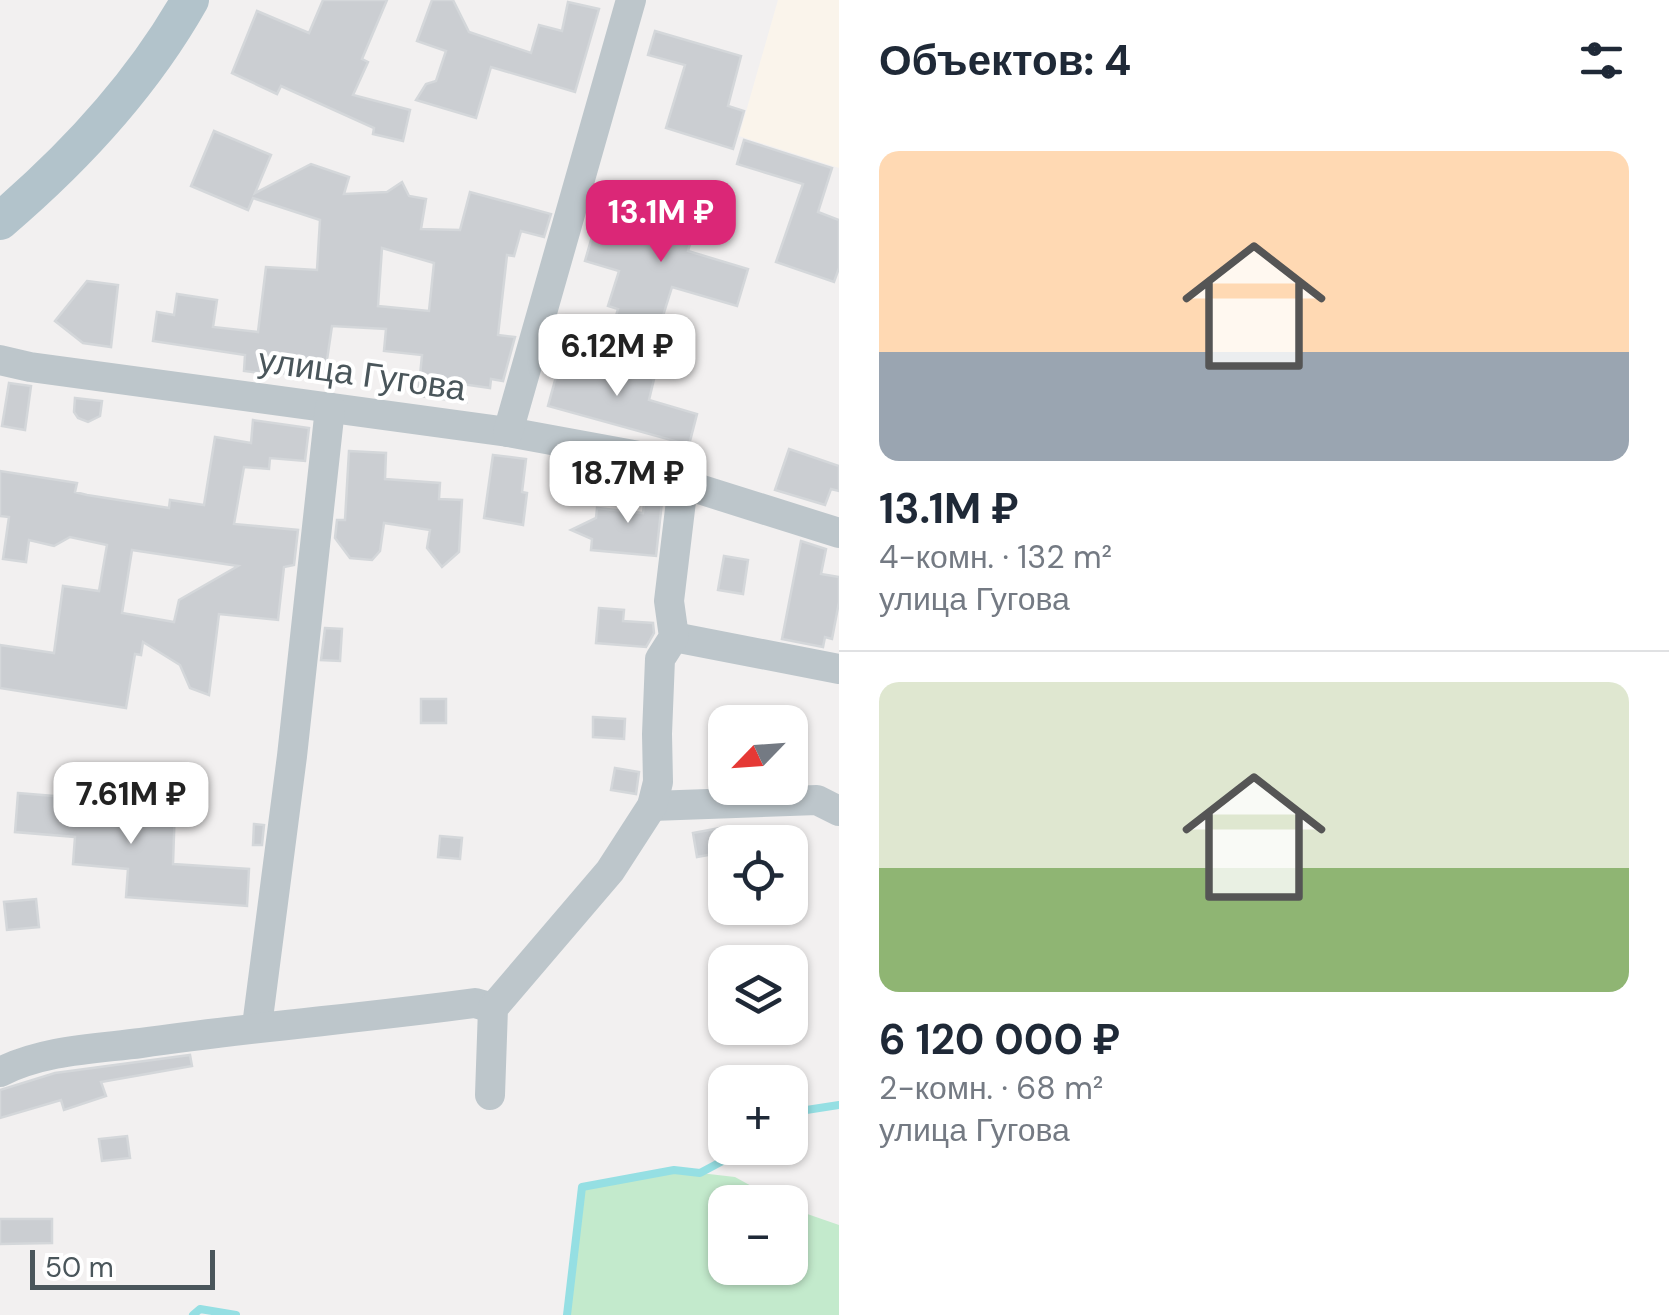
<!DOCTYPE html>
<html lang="ru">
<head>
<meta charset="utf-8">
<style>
	:root { --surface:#fff; --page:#f2f2f3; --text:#1f2937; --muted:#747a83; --line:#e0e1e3; --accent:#db2777 }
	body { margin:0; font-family:"DM Sans",sans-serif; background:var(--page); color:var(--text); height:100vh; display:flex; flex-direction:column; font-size:38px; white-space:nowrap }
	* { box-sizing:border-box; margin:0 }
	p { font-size:32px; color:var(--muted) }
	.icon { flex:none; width:55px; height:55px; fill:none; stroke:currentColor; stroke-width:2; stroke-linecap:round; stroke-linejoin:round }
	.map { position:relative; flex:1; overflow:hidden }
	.details { display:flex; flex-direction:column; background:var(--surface); width:830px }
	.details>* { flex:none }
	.needle { width:65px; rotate:245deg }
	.tools { position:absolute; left:708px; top:705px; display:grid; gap:20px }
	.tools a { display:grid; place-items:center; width:100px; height:100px; border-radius:20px; background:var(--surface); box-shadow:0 2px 8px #0004; font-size:50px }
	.scale { position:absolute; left:30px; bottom:25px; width:185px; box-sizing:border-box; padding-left:10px; border:5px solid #4a565b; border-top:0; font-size:28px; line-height:35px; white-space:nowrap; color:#4a565b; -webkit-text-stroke:8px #fff; paint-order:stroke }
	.price { position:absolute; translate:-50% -85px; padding:0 22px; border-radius:20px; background:#fff; color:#222; font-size:32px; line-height:65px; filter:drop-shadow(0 2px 5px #0008) }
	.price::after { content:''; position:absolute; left:50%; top:60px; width:30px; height:22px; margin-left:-15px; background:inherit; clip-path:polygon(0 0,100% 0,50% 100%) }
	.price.on { background:var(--accent); color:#fff }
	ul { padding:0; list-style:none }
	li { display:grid; align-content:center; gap:20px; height:530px; padding:0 40px }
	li+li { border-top:2px solid var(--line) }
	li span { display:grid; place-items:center; height:310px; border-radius:20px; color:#555 }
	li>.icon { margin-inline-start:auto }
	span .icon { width:180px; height:180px; fill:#fffc; stroke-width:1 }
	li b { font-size:42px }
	h2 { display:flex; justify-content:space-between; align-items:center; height:120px; padding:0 40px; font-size:42px }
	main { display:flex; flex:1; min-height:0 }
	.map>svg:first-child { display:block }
	.commercial { fill:#faf4eb }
	.green { fill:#c3eacc }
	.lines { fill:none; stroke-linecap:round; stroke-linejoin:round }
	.stream { stroke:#95dfe3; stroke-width:8 }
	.building { fill:#cbced2; stroke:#d4d7da; stroke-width:2.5; fill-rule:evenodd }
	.minor { stroke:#bdc6cb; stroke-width:30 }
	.major { stroke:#b2c3cb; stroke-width:38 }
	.labels { text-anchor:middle; stroke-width:8; stroke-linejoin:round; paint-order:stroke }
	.street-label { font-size:35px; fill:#4a565b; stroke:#fff }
</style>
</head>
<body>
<main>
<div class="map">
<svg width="839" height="1315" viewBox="0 0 839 1315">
	<rect width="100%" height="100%" fill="#f2f0f0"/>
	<polygon class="commercial" points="778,0 839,0 839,168 739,136"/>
	<polygon class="green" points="674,1170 735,1177 780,1202 725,1202 725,1268 790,1268 790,1208 839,1225 839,1315 567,1315 582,1187"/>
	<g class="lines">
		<g class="stream">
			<polyline points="790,1117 800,1111 839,1105"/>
			<polyline points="193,1315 200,1309 236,1315"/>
			<polyline points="567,1315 582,1187 674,1170 700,1173 747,1148"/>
		</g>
	</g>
	<g class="building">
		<polygon points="323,0 387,0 362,59 368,62 353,95 410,110 403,141 373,134 374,128 281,86 277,94 232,73 257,11 309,33"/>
		<polygon points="432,0 453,0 469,32 531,53 539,25 562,31 568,2 599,9 575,92 491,67 476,118 416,100 426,84 436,81 446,51 417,41"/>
		<polygon points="655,31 741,56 728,106 744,111 733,149 666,128 685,65 648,55"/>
		<path d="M214 131 271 155 255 193 311 164 349 177 344 194 387 192 402 182 409 196 426 199 421 229 460 230 470 192 551 214 544 237 521 231 514 256 507 255 498 335 515 337 503 381 491 379 490 388 455 383 466 402 418 396 422 355 384 351 386 329 332 326 324 380 270 371 269 374 244 371 245 355 153 341 157 312 174 315 177 294 217 300 213 327 258 332 266 267 317 270 320 220 253 198 248 210 191 186ZM382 248 434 263 429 311 378 306Z"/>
		<polygon points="744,140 832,168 818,212 839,220 839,268 834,282 776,262 803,184 737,164"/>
		<polygon points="641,197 699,214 688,251 748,269 737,306 672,287 658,332 615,319 618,309 608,306 619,271 585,261 593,233 627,243"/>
		<polygon points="87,281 118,285 111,347 83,343 55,321"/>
		<polygon points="563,351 654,379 649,400 697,414 689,445 548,406"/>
		<polygon points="9,383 31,386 25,430 2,426"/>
		<polygon points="75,398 102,401 100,416 88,422 78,418 74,412"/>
		<path d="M253 420 309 428 305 461 270 458 269 469 244 467 234 524 298 530 294 565 284 567 278 620 219 614 209 695 190 688 180 665 143 642 141 655 135 654 126 708 0 688V645L54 653 63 586 99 591 107 545 70 537 54 546 29 540 26 562 3 559 9 517 0 516V471L77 483 75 492 87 495 169 508 170 500 204 505 215 437 251 443ZM132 550 238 566 179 600 174 622 122 613Z"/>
		<polygon points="789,449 839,466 839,491 831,489 825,505 775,490"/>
		<polygon points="349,451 386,453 385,479 440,483 439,499 462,500 459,552 442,567 427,548 430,530 384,523 380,551 372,560 350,558 335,538 337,520 345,520"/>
		<polygon points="493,455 526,459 522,492 527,493 523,525 484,518"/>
		<polygon points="647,479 664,484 656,556 591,550 592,539 571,530 596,518 597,508 643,513"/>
		<polygon points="801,541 826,549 821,574 839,577 839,602 832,639 825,637 823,647 782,639"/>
		<polygon points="724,556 748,560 743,594 718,590"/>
		<polygon points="599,608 624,610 623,621 653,623 654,633 646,647 596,643"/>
		<polygon points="325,628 342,629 340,661 321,660"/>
		<rect x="421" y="699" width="25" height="24"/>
		<polygon points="593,717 625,719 624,739 593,737"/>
		<polygon points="615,768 639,772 636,794 611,790"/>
		<polygon points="18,793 175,806 173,864 249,869 247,906 126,897 128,869 73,864 75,837 15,832"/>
		<polygon points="254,824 264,825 262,845 253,845"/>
		<polygon points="725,827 725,852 697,857 693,833"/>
		<polygon points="440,836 462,838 460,859 438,857"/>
		<polygon points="36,899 39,927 7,930 4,902"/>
		<polygon points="190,1055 192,1066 101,1082 106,1096 64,1110 61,1100 0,1118 0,1090 55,1073"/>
		<polygon points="127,1136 130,1158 102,1161 99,1139"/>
		<polygon points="0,1219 52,1219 52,1243 0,1244"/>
	</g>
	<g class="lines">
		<g class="minor">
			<polyline points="0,360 30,367 508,432 666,461 699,489 839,533"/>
			<polyline points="508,432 631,0"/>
			<polyline points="674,637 839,669"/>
			<polyline points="652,806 817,800 839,811"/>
			<polyline points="257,1026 292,756 330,408"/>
			<path d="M0 1072C44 1050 93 1049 141 1043 252 1027 364 1018 475 1003L493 1008"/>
			<polyline points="490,1095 493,1008 610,871 652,806 658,782 657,734 660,659 674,637 669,601 684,476"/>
		</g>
		<path class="major" d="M0 221C74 158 142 85 190 0"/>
	</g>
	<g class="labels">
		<g class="street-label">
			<text transform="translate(362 374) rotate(8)" y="12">улица Гугова</text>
		</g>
	</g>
</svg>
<div class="tools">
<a><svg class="needle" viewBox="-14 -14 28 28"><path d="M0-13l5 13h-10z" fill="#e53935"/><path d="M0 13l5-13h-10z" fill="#747a83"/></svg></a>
<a><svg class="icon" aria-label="locate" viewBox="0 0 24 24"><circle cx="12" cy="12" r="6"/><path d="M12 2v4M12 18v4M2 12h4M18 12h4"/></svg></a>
<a><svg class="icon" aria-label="layers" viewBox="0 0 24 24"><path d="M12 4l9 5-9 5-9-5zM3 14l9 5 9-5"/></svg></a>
<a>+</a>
<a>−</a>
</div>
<div class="scale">50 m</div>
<b class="price on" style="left:661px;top:265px">13.1M ₽</b>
<b class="price" style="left:617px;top:399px">6.12M ₽</b>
<b class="price" style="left:628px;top:526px">18.7M ₽</b>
<b class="price" style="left:131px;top:847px">7.61M ₽</b>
</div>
<section class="details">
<h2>Объектов: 4<svg class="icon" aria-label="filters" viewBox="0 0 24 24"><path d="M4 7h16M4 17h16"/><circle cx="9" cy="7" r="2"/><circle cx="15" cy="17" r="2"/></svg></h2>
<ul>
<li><span style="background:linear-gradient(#ffd9b3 65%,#9aa5b1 0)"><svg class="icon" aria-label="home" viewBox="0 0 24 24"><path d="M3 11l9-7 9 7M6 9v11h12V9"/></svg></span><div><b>13.1M ₽</b><p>4-комн. · 132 m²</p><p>улица Гугова</p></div></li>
<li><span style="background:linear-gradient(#dfe7d0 60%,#8fb573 0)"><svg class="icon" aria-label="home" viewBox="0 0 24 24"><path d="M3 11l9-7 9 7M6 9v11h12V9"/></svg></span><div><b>6 120 000 ₽</b><p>2-комн. · 68 m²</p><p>улица Гугова</p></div></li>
</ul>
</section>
</main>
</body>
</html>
